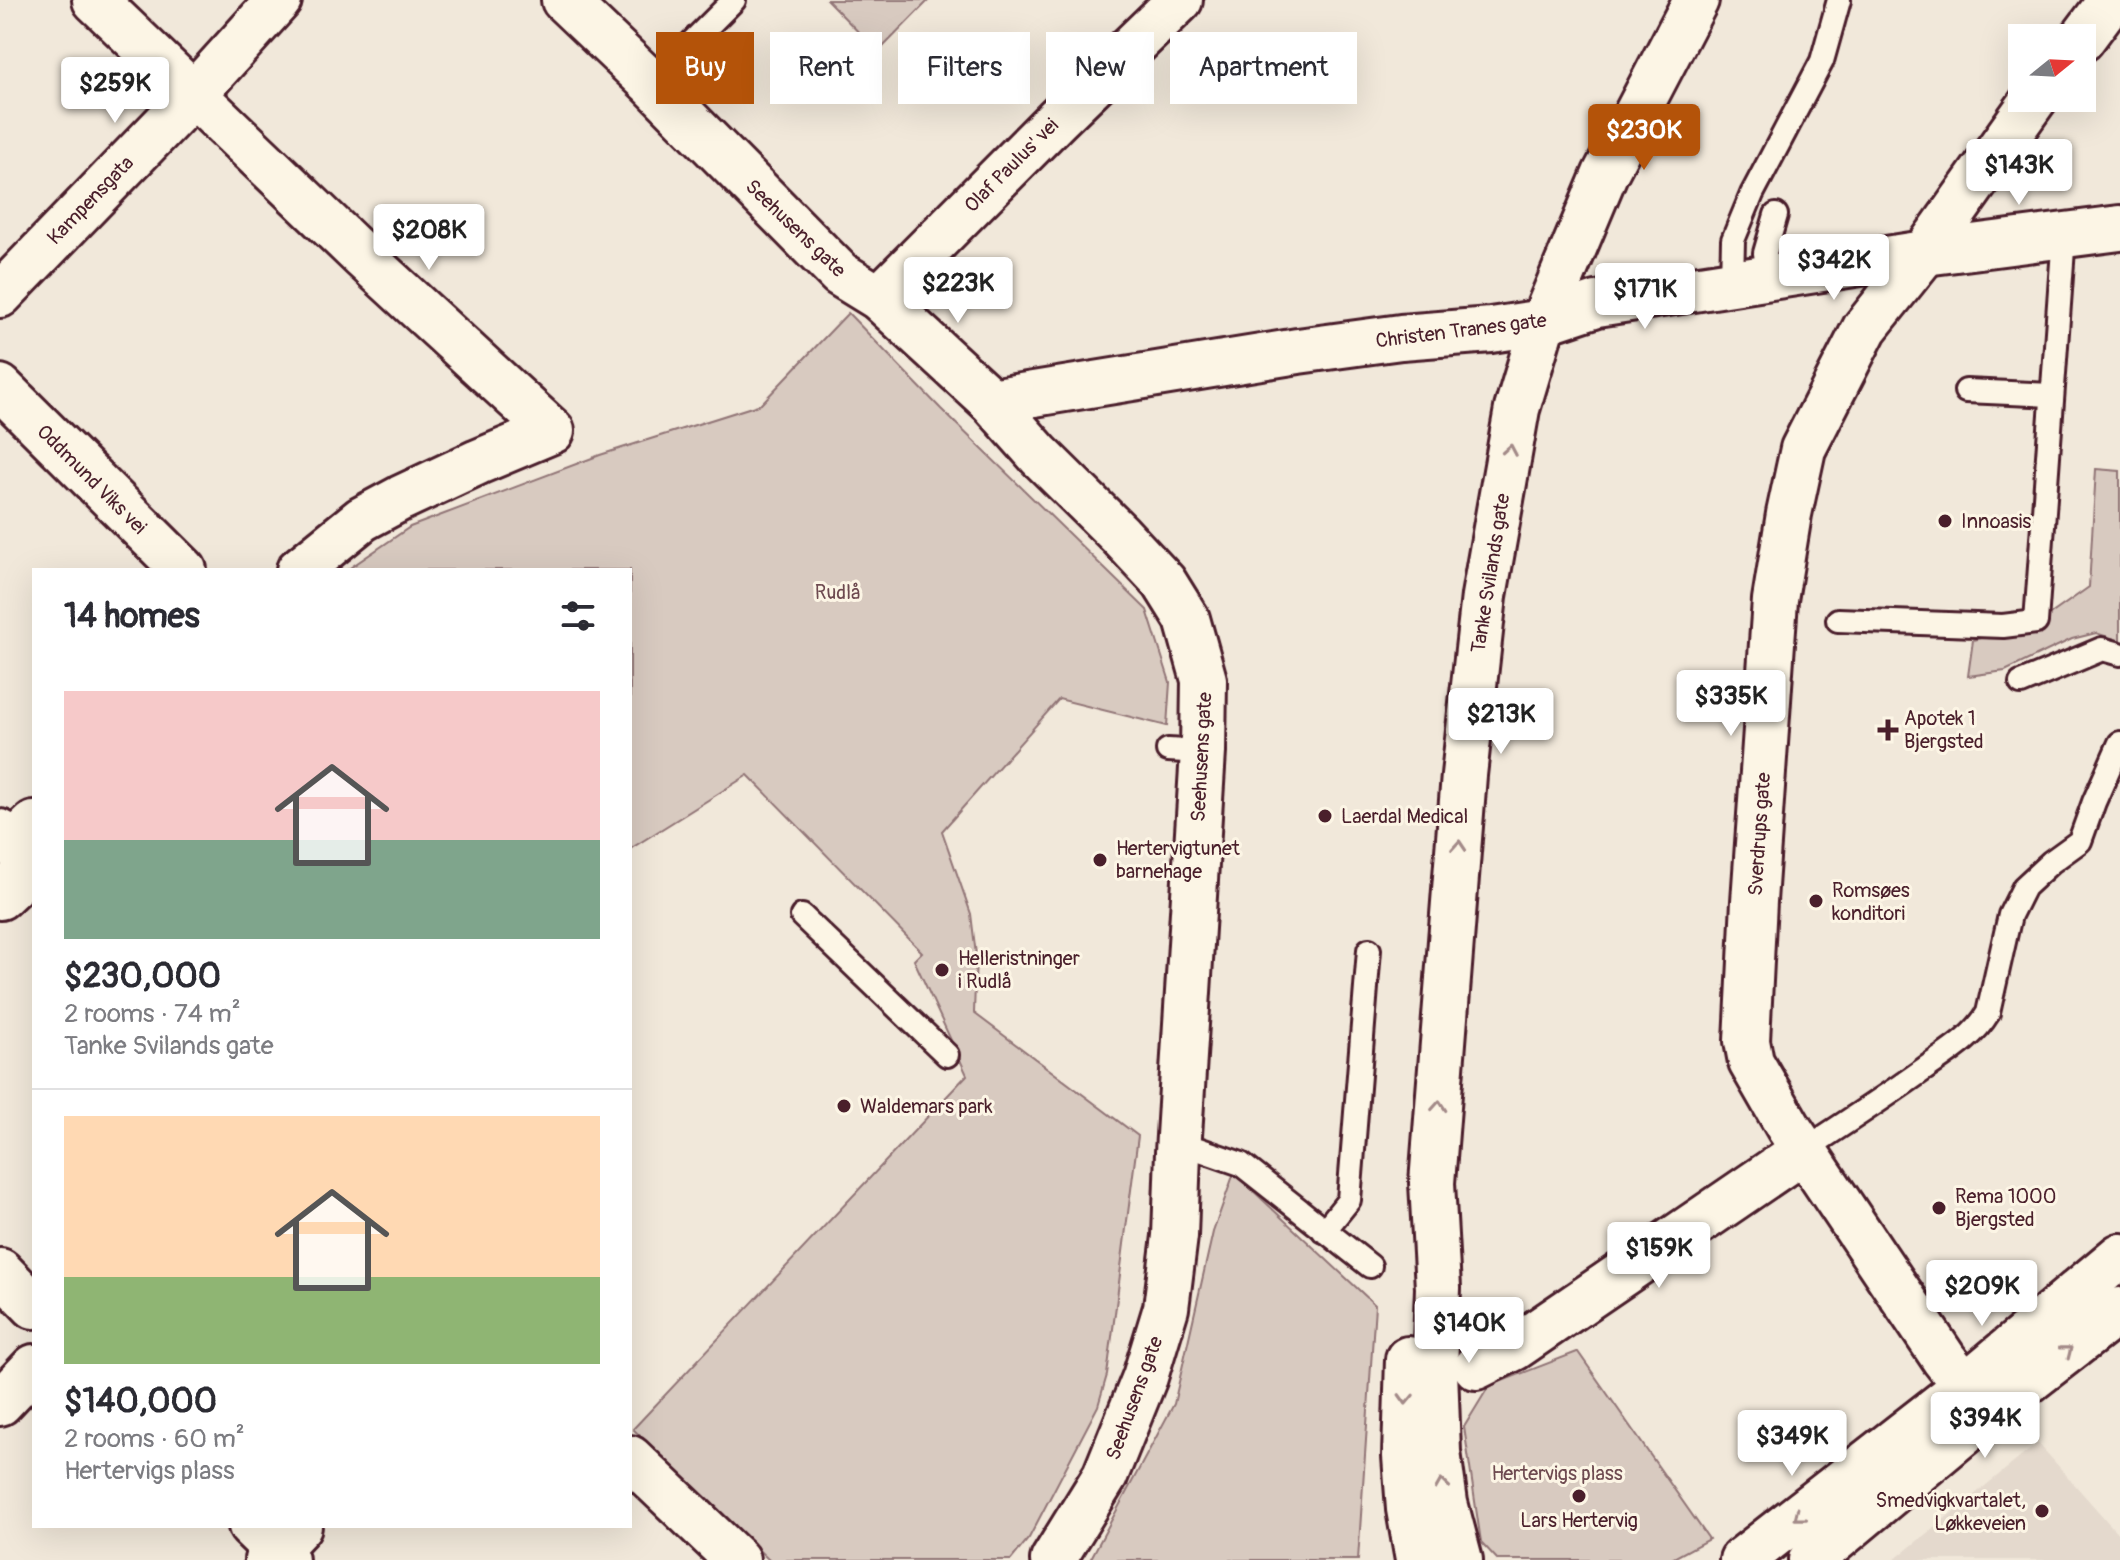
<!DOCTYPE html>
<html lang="en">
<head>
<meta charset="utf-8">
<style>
	:root { --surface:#fff; --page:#f7f7f7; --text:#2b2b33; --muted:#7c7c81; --line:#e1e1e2; --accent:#b45309 }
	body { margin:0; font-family:Pangolin,sans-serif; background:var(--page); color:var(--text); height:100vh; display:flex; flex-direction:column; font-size:30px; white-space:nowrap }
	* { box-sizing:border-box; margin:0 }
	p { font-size:26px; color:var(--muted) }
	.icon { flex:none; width:44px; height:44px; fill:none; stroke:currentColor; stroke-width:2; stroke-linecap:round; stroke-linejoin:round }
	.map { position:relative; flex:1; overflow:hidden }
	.details { position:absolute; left:32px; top:568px; width:600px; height:960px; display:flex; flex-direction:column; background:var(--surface); border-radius:0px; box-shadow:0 8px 32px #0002 }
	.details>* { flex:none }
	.banner { position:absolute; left:656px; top:32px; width:760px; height:72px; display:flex; gap:16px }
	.needle { width:52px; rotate:72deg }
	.controls { position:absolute; left:2008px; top:24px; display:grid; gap:16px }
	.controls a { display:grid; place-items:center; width:88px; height:88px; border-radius:0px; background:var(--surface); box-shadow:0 8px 32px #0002; font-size:40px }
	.price { position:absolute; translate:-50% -68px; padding:0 18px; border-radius:8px; background:#fff; color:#222; font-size:26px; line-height:52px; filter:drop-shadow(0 2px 4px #0008) }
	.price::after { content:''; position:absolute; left:50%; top:48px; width:24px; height:18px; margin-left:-12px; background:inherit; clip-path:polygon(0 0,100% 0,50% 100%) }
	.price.current { background:var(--accent); color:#fff }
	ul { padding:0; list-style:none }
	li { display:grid; align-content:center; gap:16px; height:424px; padding:0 32px }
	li+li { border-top:2px solid var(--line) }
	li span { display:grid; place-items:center; height:248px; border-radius:0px; color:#555 }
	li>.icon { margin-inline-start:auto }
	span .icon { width:144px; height:144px; fill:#fffc; stroke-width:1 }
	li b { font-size:34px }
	h2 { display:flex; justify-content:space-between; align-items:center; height:96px; padding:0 32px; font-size:34px }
	.pill { padding:0 28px; border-radius:0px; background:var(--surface); box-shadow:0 8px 32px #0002; font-size:28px; line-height:72px }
	.pill.current { background:var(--accent); color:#fff }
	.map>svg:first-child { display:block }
	.built { fill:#e4d9cd }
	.green { fill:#d8cac0; stroke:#917476; stroke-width:2 }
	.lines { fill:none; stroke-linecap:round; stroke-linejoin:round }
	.lane-casing { stroke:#4a1f2b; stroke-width:28 }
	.street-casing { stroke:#4a1f2b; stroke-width:50 }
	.secondary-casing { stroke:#4a1f2b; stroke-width:50 }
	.lane { stroke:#fcf5e5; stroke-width:22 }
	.street { stroke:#fcf5e5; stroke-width:44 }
	.secondary { stroke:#fcf5e5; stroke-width:44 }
	.oneway { stroke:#a38a88 }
	.poi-dot { fill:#4a1f2b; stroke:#fcf5e5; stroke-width:3 }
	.labels { text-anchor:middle; stroke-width:6; stroke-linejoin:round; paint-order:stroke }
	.street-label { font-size:20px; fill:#4a1f2b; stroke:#fcf5e5 }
	.poi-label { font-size:20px; fill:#4a1f2b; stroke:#fcf5e5; text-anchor:start }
	.park-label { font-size:20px; fill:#6e4a50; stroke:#fcf5e5 }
</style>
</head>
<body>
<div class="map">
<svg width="2120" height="1560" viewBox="0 0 2120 1560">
	<rect width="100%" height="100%" fill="#f1e8da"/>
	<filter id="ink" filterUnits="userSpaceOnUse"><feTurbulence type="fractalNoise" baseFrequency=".0125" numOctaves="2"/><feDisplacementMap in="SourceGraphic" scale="16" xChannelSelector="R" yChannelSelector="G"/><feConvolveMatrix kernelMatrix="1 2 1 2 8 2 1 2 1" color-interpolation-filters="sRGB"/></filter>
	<g filter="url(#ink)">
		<polygon class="built" points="2038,1443 2120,1536 2120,1560 1894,1560"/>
		<g class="green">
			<polygon points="827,0 929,0 878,52"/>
			<polygon points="848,313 941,409 1147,610 1170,682 1167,726 1059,699 942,831 971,914 976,955 974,1013 1138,1136 1107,1375 1098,1406 1029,1538 1011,1560 769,1560 633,1429 967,1075 914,960 922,952 748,775 630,849 630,570 347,570 410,527 600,455 761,404"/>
			<polygon points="2096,469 2120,471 2120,641 2096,633 2072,639 2005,671 1968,676 1973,640 2038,623 2089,587"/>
			<polygon points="1234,1173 1375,1305 1358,1560 1090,1560 1174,1404 1213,1232"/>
			<polygon points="1577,1352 1578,1352 1709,1539 1670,1560 1498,1560 1481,1542 1464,1427 1489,1386"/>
		</g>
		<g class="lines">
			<g class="lane-casing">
				<g id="lane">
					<polyline points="651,83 734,0"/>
					<polyline points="1768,277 1765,253 1776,215"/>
					<polyline points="1732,282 1733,240 1752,194 1822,61 1839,0"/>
					<polyline points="1966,391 2052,395"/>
					<polyline points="1838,620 2003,626 2036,622 2064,235"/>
					<polyline points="2021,683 2102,649 2120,654"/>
					<polyline points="1168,750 1203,752"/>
					<polyline points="802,916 947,1055"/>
					<path d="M1804 1150C1844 1124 1884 1098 1923 1070 1947 1053 1973 1038 1988 1013L2010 915 2024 887 2051 862 2080 841 2094 802 2120 743"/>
					<polyline points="1178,1152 1198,1149 1241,1164 1370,1266"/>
					<polyline points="1324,1231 1349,1200 1369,950"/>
				</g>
			</g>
			<g class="street-casing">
				<g id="street">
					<polyline points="95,0 363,257 552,431 478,462 401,498 362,519 299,570"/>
					<polyline points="564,0 651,83 840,274 879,298 991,401 1039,455 1120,535 1164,582 1187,619 1204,680 1203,752 1178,1152 1175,1236 1166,1308 1145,1377 1105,1476 1053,1560"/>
					<polyline points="2082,39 2111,0"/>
					<polyline points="0,295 194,94 279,0"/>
					<polyline points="879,298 1057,119 1180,0"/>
					<polyline points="0,387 184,570"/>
					<polyline points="991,401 1298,351 1401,337 1491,330 1543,322 1597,304 1925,253 2120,228"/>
					<polyline points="12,845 34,824"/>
					<polyline points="0,897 33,866"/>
					<polyline points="0,1271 34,1306"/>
					<polyline points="1476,1367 1514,1348 1804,1150"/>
					<polyline points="1965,1386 1944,1359 1789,1128 1751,1062 1747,1041 1754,901 1775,600 1789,514 1803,449 1865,328 1925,253 2035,98"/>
					<polyline points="0,1403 34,1367"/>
					<polyline points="251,1526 286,1560"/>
				</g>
			</g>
			<g class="secondary-casing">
				<g id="secondary">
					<polyline points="0,832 34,866"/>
					<polyline points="1408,1359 1405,1456 1409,1509 1418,1560"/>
					<polyline points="630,1458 737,1560"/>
					<polyline points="267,1560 299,1526"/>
					<polyline points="1460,1560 1445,1503 1438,1452 1435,1370 1438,1288 1432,1183 1464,775 1484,596 1517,409 1543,322 1605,174 1696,0"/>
					<polyline points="1742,1560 1965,1386 2120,1256"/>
					<polyline points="1811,1560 1986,1414 2120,1310"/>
				</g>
			</g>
			<use href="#lane" class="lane"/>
			<use href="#street" class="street"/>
			<use href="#secondary" class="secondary"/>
		</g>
		<defs><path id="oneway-chevron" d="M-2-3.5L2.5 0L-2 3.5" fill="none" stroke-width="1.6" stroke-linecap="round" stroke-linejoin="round" transform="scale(2)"/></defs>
		<g class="oneway">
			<use href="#oneway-chevron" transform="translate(1510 450) rotate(-80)"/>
			<use href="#oneway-chevron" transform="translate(1459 846) rotate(-86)"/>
			<use href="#oneway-chevron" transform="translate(1439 1106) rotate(-86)"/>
			<use href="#oneway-chevron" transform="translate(2067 1351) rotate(-38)"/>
			<use href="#oneway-chevron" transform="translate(1406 1399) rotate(92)"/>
			<use href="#oneway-chevron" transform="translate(1442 1484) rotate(-98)"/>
			<use href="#oneway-chevron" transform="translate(1799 1516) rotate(142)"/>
		</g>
	</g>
	<g class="poi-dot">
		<circle cx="1945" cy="521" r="8"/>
		<path d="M1884 718h8v8h8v8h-8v8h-8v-8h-8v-8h8z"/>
		<circle cx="1325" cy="816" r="8"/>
		<circle cx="1100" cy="860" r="8"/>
		<circle cx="1816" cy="901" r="8"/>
		<circle cx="942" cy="970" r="8"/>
		<circle cx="844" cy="1106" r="8"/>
		<circle cx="1939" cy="1208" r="8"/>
		<circle cx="1579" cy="1496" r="8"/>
		<circle cx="2042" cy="1511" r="8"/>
	</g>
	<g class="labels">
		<g class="street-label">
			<text transform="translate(1011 165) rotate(-45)" y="7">Olaf Paulus' vei</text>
			<text transform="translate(90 200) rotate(-46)" y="7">Kampensgata</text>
			<text transform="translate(796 228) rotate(44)" y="7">Seehusens gate</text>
			<text transform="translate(1461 330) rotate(-7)" y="7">Christen Tranes gate</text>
			<text transform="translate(92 479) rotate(45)" y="7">Oddmund Viks vei</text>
			<text transform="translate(1490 573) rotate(-81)" y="7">Tanke Svilands gate</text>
			<text transform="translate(1201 757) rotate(-87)" y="7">Seehusens gate</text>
			<text transform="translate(1759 834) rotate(-86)" y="7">Sverdrups gate</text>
			<text transform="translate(1134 1398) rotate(-70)" y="7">Seehusens gate</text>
		</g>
		<g class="poi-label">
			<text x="1961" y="528">Innoasis</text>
			<text x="1904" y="725">Apotek 1<tspan x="1904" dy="23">Bjergsted</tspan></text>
			<text x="1341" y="823">Laerdal Medical</text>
			<text x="1116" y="855">Hertervigtunet<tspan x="1116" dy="23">barnehage</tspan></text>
			<text x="1832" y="897">Romsøes<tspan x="1832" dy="23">konditori</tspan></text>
			<text x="958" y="965">Helleristninger<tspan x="958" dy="23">i Rudlå</tspan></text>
			<text x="860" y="1113">Waldemars park</text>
			<text x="1955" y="1203">Rema 1000<tspan x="1955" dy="23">Bjergsted</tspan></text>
			<text x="2026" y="1507" text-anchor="end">Smedvigkvartalet,<tspan x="2026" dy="23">Løkkeveien</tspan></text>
			<text x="1579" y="1527" text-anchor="middle">Lars Hertervig</text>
		</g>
		<g class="park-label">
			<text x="838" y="599">Rudlå</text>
			<text x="1557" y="1480">Hertervigs plass</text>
		</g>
	</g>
</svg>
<div class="controls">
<a><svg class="needle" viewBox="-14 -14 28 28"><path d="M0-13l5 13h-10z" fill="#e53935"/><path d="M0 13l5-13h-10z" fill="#7c7c81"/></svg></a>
</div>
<b class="price" style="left:115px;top:125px">$259K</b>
<b class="price current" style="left:1644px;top:172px">$230K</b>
<b class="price" style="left:2019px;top:207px">$143K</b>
<b class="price" style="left:429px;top:272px">$208K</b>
<b class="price" style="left:1834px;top:302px">$342K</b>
<b class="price" style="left:958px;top:325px">$223K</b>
<b class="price" style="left:1645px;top:331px">$171K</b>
<b class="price" style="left:1731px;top:738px">$335K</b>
<b class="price" style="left:1501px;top:756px">$213K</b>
<b class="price" style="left:1659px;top:1290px">$159K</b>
<b class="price" style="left:1982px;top:1328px">$209K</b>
<b class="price" style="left:1469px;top:1365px">$140K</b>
<b class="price" style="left:1985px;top:1460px">$394K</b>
<b class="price" style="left:1792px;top:1478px">$349K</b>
<div class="banner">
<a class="pill current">Buy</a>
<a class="pill">Rent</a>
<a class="pill">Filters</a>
<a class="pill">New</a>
<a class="pill">Apartment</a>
</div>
<section class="details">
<h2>14 homes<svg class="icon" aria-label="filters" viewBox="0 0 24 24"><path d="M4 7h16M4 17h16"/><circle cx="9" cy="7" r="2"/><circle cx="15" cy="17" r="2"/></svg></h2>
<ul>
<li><span style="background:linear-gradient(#f6c9c9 60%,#7fa58c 0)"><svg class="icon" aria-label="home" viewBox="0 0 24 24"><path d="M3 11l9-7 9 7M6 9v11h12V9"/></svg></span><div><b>$230,000</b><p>2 rooms · 74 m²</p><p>Tanke Svilands gate</p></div></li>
<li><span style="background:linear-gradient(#ffd9b3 65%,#8fb573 0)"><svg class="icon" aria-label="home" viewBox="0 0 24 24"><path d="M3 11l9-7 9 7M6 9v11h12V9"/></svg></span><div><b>$140,000</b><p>2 rooms · 60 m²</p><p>Hertervigs plass</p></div></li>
</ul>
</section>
</div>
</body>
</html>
